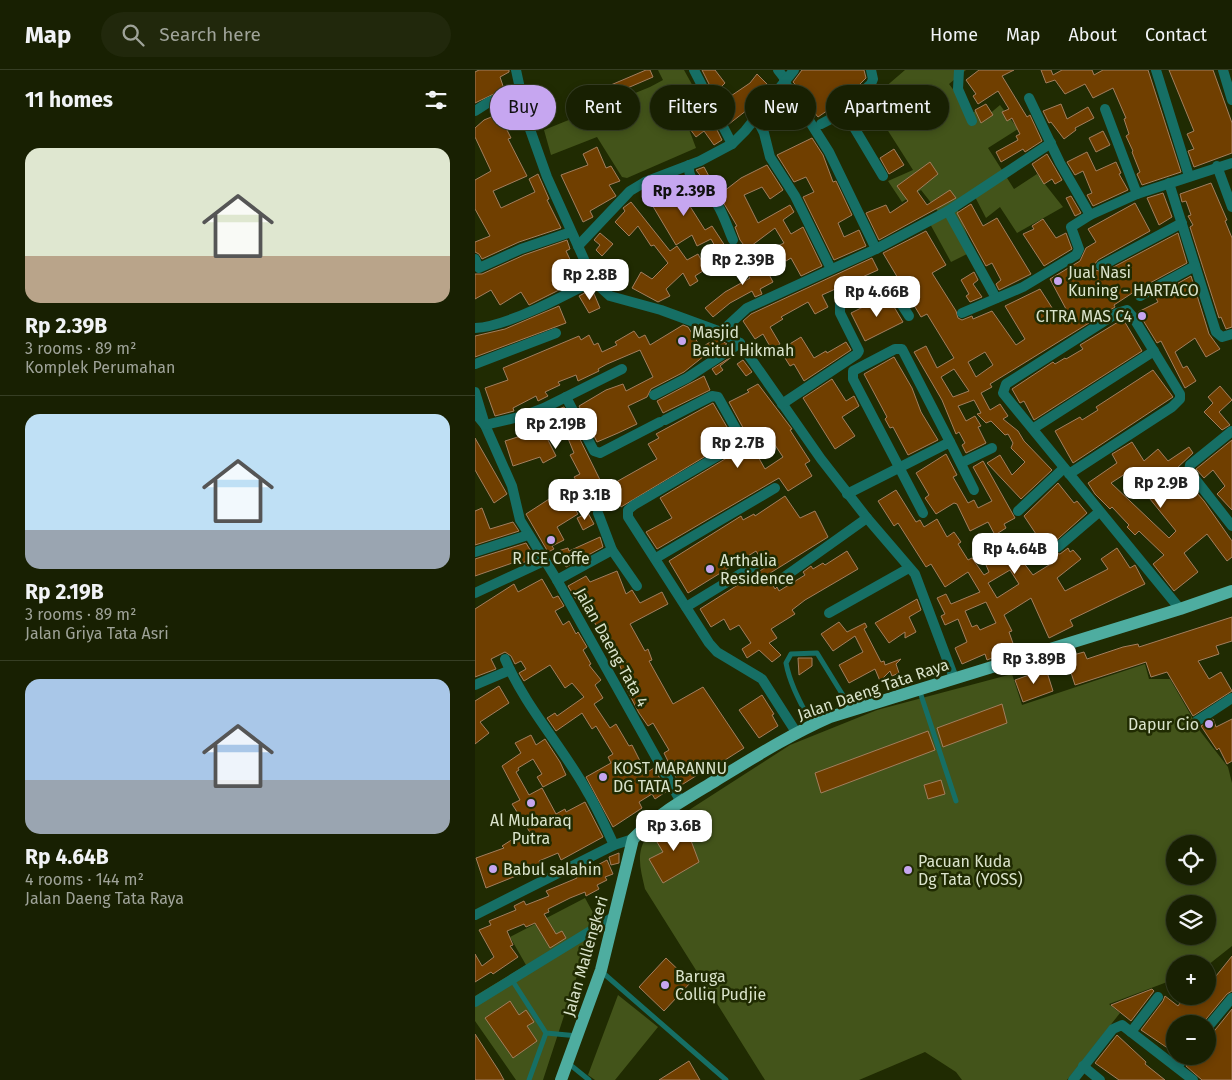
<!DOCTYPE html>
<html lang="en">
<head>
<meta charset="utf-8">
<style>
	:root { --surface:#182002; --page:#21280c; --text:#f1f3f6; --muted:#9fa399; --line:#363e24; --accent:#c6a6f0 }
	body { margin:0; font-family:"Fira Sans",sans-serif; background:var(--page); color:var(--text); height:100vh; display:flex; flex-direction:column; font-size:19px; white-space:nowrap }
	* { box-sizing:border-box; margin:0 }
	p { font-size:16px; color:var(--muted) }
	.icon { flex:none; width:28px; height:28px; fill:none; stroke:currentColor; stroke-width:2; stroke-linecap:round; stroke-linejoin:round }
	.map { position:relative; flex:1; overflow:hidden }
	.details { display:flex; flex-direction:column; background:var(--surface); width:475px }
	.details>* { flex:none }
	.top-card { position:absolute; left:15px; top:15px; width:475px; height:45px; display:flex; gap:10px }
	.buttons { position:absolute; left:691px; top:765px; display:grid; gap:10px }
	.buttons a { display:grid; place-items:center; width:50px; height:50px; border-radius:50%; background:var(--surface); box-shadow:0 2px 8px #0003,0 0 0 1px var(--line); font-size:25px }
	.price { position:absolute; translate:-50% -42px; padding:0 11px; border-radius:10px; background:#fff; color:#222; font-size:16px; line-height:32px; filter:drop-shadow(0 1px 2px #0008) }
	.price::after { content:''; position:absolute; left:50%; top:30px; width:15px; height:11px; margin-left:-8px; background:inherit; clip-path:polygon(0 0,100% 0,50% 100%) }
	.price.active { background:var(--accent); color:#111 }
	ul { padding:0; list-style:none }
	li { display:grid; align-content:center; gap:10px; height:265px; padding:0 25px }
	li+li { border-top:1px solid var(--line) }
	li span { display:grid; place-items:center; height:155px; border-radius:15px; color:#555 }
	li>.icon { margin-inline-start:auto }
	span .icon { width:90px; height:90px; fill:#fffc; stroke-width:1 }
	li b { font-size:21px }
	h2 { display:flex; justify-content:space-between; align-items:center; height:60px; padding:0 25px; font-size:21px }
	.tag { padding:0 18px; border-radius:22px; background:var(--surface); box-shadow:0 2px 8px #0003,0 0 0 1px var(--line); font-size:18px; line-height:45px }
	.tag.active { background:var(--accent); color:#111 }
	header { display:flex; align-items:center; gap:30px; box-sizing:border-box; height:70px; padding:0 25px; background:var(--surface); border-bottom:1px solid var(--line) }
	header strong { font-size:24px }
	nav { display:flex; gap:28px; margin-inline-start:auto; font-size:18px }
	.search { width:350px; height:45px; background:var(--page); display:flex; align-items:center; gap:12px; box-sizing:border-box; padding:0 18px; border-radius:28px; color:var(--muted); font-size:19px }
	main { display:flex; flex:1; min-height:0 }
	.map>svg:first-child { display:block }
	.green { fill:#43541a; fill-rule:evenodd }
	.building { fill:#703f00; stroke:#a37e5e; fill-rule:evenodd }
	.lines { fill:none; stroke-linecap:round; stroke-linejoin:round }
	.lane { stroke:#166f65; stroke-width:5 }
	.street { stroke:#166f65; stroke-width:10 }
	.primary { stroke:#4eada0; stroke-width:12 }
	.poi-dot { fill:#c6a6f0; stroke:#202b02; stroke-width:2 }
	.labels { text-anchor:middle; stroke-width:5; stroke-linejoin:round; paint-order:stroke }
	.poi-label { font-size:16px; fill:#dae3cb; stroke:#202b02; text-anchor:start }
	.street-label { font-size:16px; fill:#dae3cb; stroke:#202b02 }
</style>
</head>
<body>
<header>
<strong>Map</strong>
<div class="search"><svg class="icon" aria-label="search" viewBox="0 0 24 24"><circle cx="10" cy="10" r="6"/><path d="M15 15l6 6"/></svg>Search here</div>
<nav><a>Home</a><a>Map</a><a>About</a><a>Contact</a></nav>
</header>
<main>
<section class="details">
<h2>11 homes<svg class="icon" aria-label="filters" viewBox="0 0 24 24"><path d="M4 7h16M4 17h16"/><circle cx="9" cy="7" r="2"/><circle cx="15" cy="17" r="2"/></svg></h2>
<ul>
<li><span style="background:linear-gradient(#dfe7d0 70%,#b9a48a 0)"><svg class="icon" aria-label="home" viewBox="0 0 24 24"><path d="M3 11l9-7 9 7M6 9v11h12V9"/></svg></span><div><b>Rp 2.39B</b><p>3 rooms · 89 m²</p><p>Komplek Perumahan</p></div></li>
<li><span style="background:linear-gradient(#bfe0f5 75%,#9aa5b1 0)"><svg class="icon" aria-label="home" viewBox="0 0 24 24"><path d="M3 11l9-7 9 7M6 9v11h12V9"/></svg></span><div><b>Rp 2.19B</b><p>3 rooms · 89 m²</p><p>Jalan Griya Tata Asri</p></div></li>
<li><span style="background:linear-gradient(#a9c7e8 65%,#9aa5b1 0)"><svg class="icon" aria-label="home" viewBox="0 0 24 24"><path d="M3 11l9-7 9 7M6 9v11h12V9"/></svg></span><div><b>Rp 4.64B</b><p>4 rooms · 144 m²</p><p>Jalan Daeng Tata Raya</p></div></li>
</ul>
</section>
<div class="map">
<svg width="757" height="1010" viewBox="0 0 757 1010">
	<rect width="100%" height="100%" fill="#202b02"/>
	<g class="green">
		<polygon points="183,0 209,0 225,29 191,43 195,51 209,46 221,78 152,108 147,107 122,67 76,85 69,60 175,17 188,10"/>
		<polygon points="430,0 491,0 474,14 496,43 506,39 512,46 525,35 543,59 513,78 539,119 562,104 588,137 542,163 525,137 511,148 498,123 481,135 498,181 476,192 454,152 465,144 446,120 427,132 413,111 438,100 394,31"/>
		<path d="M670 594 674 609H695L725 661 753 697 757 713V876L733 895 700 894V909L634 934 645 943 592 1010H487L481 1002 450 982 384 1010H290L170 819C166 801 160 783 172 767L315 675 402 640 537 604 547 635ZM700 774H732V806H700ZM700 834H732V866H700Z"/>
		<polygon points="110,828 121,848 68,1010 41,1010 0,951 0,926 51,895 35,867"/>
		<polygon points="143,925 183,957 140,1010 120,1010 113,1005"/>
	</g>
	<g class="building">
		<polygon points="4,0 34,0 34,2 25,7 29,19 0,33 0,2"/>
		<polygon points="171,0 175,0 178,7 106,38 103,29"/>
		<polygon points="227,0 240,0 250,13 239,24"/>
		<polygon points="327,0 389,0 391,8 372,27 343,47 334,36 338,33 318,12"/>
		<polygon points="504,0 539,0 527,6 552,47 555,45 567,71 550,82 548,79 526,92 521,82 543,70 541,66 545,64 537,48 532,51 527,42 534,39 523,21 503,34 498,26 501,24 491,10"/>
		<polygon points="566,0 576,0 578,5 587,0 617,0 619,5 628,0 673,0 706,102 667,115 662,104 665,102 657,82 658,81 651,66 654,64 649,49 651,48 638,18 618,28 610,14 590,24 580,10 571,13"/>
		<polygon points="694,0 738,0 757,53 757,83 719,97 713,81 719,79 712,64 719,61"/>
		<polygon points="282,4 293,15 278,29 281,33 254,54 244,34 275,13"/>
		<polygon points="221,19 227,31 220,35 214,23"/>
		<polygon points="34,31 39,45 27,50 36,68 33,69 52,106 18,121 26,138 60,122 54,109 63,104 74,129 72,130 86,158 44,172 7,189 4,184 0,182 0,172 15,166 0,139 0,110 16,101 0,67 0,58 9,50 26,43 18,38"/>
		<polygon points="305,34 317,46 310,53 298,42"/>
		<polygon points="511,34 518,45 506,53 500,40"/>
		<polygon points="586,34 592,49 613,37 619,48 600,58 601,60 589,69 576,52 574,53 568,41"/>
		<polygon points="212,41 216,51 206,56 201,46"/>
		<polygon points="236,48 247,70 239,75 229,61 221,67 215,59"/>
		<polygon points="628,61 635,75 621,82 614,68"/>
		<polygon points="337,68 348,85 358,112 361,111 377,145 363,153 369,167 384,160 391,176 359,190 328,127 339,122 331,107 319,112 302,85"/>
		<polygon points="122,77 131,98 136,96 145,111 134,115 141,126 115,141 118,147 108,152 86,105 113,95 108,84"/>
		<polygon points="419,79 429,95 414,104 405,88"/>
		<polygon points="612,82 621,101 641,92 646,103 644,104 653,120 618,136 612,125 617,123 608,101 600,105 592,92"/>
		<polygon points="572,84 587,110 580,114 577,109 569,114 557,94"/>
		<polygon points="455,92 463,104 442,121 452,135 475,120 481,128 404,170 391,143 411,135 415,143 433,131 422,116"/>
		<polygon points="292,95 308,120 295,129 287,117 269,125 283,153 315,135 319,142 308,150 316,164 328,157 347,196 326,206 316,188 311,191 303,176 309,173 300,158 272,179 265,170 260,157 262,156 244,125 266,108"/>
		<polygon points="229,97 236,110 231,113 221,100"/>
		<polygon points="208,106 218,120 215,122 217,128 211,130 230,160 237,156 258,188 250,194 236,169 222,176 217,165 201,175 173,128 197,111"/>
		<polygon points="736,113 752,150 750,151 757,168 757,257 751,259 746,247 744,248 715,157 718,155 713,146 716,145 711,131 707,132 705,124"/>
		<polygon points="688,123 697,147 684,155 672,128"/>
		<polygon points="596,126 606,143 600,146 591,128"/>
		<polygon points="156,132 195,181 202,176 212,190 223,184 231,199 220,206 223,211 215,216 208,203 191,219 195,226 183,232 157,218 166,202 177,209 193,193 179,175 176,176 163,156 154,166 140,152 150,141 148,138"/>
		<path d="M660 133 675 161 623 190 619 195 620 200 629 202 703 163 712 193 662 220 639 235 640 237 515 314 517 317 506 323 515 340 525 334 533 346 528 349 543 361 549 371 577 400 546 429 512 393 525 385 537 405 550 392 536 378 538 373 533 364 530 365 516 351 511 353 502 344 506 343 499 330 483 336 491 351 500 346 506 356 503 357 511 373 491 383 487 375 490 373 484 362 481 364 467 330 439 282 451 276 462 298 479 288 452 244 446 247 408 183 451 161 471 195 457 203 481 241 483 248 487 250 497 246 498 249 517 241 541 275 550 269 530 236 565 219 581 244 591 239 575 209 605 191 611 178 621 172 613 159ZM510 282 518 295 501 307 493 292ZM479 299 494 321 478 327 466 307Z"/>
		<polygon points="496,134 508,156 522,148 556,204 524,220 521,214 526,210 517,193 511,196 482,143"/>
		<polygon points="568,149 581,168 591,163 597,179 569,196 548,164 559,159 557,156"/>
		<polygon points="125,163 138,174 127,186 121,180 125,175 119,170"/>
		<polygon points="92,170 95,179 91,181 101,202 104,200 108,208 54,235 46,222 25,235 16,220 0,229 0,204 7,204 49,185"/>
		<polygon points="269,182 280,198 288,193 298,212 285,219 287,224 280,227 277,221 255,233 238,247 230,238 250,222 275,208 261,187"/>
		<polygon points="397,188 403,200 347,225 353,237 340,244 333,232 306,247 308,249 295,257 305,274 297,280 288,264 280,269 268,251 276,244"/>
		<polygon points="499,202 503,210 498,214 507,227 495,232 491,226 494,224 486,210"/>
		<polygon points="716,206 734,264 745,279 731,287 720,268 700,282 708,298 712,296 721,311 710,318 686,271 682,273 663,242 683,232 680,226"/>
		<polygon points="117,219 125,238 114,243 104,226"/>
		<polygon points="412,225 428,252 390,271 376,243"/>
		<polygon points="84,236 91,253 0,287 0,266 30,259"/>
		<polygon points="648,249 667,281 559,350 549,331 545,333 537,319 578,292 580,294 590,288 591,289 608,279 605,275"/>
		<polygon points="208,255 213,257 225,276 227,277 242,268 252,274 230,288 229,286 209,302 176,319 172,327 153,336 162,354 143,363 122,372 104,336 131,320 148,314 151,321 178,307 165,280 132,294 123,299 124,301 103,311 101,305 83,312 85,315 70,322 73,326 63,331 61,326 38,338 39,341 20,346 10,318 33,310 28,298 104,266 106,270 114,265 119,275 123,273 127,282 142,275 140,272 159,261 164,268 170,265 175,275"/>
		<polygon points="326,267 339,288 351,281 352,283 371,272 376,280 329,311 319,294 315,296 305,280"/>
		<polygon points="259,285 245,296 248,300 241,305 237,299"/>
		<polygon points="419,287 437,318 446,342 463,370 433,385 418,357 415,358 410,349 412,347 389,304"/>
		<polygon points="268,290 277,302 271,306 262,294"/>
		<polygon points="678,300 698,327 598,393 580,361 605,347 607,350 623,340 621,337"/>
		<polygon points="229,306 235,320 188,343 182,331"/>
		<polygon points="357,309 371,331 379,326 384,336 367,347 380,366 360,379 328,328"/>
		<path d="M283 314 317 359 315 360 335 391 330 394 337 406 313 421 304 408 297 412 182 479 171 462 197 448 185 428 270 377 272 365 254 332 274 322 272 320ZM298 372 308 387 290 399 281 383Z"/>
		<polygon points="745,316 757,330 744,342 755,355 747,360 729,342 738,333 733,327"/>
		<polygon points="238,333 259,369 146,437 134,416 182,389 173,374 184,368 181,364"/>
		<polygon points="89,337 128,416 118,421 120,424 112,428 99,407 105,404 95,385 99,383 90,361 73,370 81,386 68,393 65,387 38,396 30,371 49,365 50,367 73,356 71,350 80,346 78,341"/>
		<polygon points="0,368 32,424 19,433 0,400"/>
		<polygon points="757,370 757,440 742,424 750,416 738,400 729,408 721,399"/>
		<path d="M657 372 669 391 683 379 693 391 714 377 718 383 701 399 729 431 757 471V487L752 491 732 464 709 483 723 502 699 521 678 494 689 485 664 461 660 465 652 457 654 455 637 437 635 439 620 424 613 413 642 393 637 384ZM653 402 701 461 694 468 636 413Z"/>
		<polygon points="471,384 482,405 478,407 493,433 499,430 503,438 517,431 498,397 508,391 540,448 529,454 531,458 520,465 513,452 495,461 482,434 479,433 461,444 450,428 454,425 441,403"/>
		<path d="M583 413 599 433 602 431 612 443 576 475 580 483 585 484 593 478 595 482 598 480 606 489 582 508 590 521 633 499 626 489 642 478 655 498 660 495 670 514 595 550 598 556 574 568 556 528 529 545 537 561 534 562 540 579 512 590 510 584 487 594 480 578 492 572 483 549 470 555 466 546 470 544 462 528 471 524 476 534 505 522 493 502 470 517 456 494 451 497 423 453 419 456 403 431 421 420 441 452 445 450 449 457 462 449 472 467 479 462 486 472 483 474 493 490 497 488 509 505 514 502 511 495 561 464 549 446ZM568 473 582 490 558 505 548 492 559 486 556 481ZM535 500 544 514 522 528 513 513ZM511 532 521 553 505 560 502 555 497 557 490 541Z"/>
		<polygon points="88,420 103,444 82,457 89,470 77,476 79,479 73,482 51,444"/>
		<polygon points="310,426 325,448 340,441 353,467 292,505 300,519 302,517 304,521 330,505 328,502 336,496 338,499 348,493 350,495 372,481 383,499 330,530 317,540 320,544 296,559 302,568 294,573 306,585 297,592 284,580 272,588 267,579 276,573 264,555 255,560 249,549 236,557 225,539 291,497 281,481 213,523 194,491 266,446 268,450 279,444 280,446"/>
		<polygon points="7,438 15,459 38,452 44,461 0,475 0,441"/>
		<polygon points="113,443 119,454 108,460 102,448"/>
		<polygon points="125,467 128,477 91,497 83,481 93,478 94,481"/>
		<polygon points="51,473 60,488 47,493 46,490 0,506 0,489"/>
		<polygon points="142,501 151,524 157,520 165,533 187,522 193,534 155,554 170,581 173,579 177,590 174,591 198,634 228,617 269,678 239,697 238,695 205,716 189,683 194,680 178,653 173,656 164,643 149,614 151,613 144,593 118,550 116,551 103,528 101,529 93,516 111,506 115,512"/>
		<polygon points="67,509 78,528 83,526 89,536 80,541 88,555 94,551 101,564 103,562 112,577 108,580 116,594 114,595 126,610 120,615 128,628 119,634 135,658 141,654 154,676 157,675 171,703 179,698 192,721 180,729 177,724 164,732 167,738 138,757 111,707 136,693 133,687 138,684 121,656 117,659 107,643 81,661 72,648 80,643 82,646 109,627 97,613 90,618 75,595 49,611 44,603 51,599 46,591 40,594 36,586 30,582 16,589 21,599 0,607 0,539 39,514 43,522"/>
		<polygon points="442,529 446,540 434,547 441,562 430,568 430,562 414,573 400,553"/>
		<polygon points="757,547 757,571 741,576 744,584 723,591 734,609 746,602 757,621 718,646 692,602 676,607 671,592 600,615 591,587 609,582 612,589 648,577 663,574 664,577"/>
		<polygon points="364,552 372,562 390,553 392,557 389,559 406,592 409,591 410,595 426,589 421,594 424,603 417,606 415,601 405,611 400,599 374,613 364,595 388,582 380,566 358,581 346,564"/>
		<polygon points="323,588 337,588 337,596 324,605"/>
		<polygon points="571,599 578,621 548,632 540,610"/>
		<polygon points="24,616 34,633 5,652 14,663 0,674 0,631"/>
		<polygon points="287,625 299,644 297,645 303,656 284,668 264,640"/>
		<polygon points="527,634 532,653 468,677 462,658"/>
		<polygon points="738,649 741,657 757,649 757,691 752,694 744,678 742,680 726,656"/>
		<polygon points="453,661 460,680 346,723 340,703"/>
		<polygon points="56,665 61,675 70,669 85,692 91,705 68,717 62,707 67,704 58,689 43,698 44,700 41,702 54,725 67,718 81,744 90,739 91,742 110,732 128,767 86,790 83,783 64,791 66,796 11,818 1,788 29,778 27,776 38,769 56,764 37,734 45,730 27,696 46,683 40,673"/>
		<polygon points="466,710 470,724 453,729 449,715"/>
		<polygon points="202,748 213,769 215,768 224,792 188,813 174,789 188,782 182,772 186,770 181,763"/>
		<polygon points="144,783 144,793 136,795 134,787"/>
		<polygon points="132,790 138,804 130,807 132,810 122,815 124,819 111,826 110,822 95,828 73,839 74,842 69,844 81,864 87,861 91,868 75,878 60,853 51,857 49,854 32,861 38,875 35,876 43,887 18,904 16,902 0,912 0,884 7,896 19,887 4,860 16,855 14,851 41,840 39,836 49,831 51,835 74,826 71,821 102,808 100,803 112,797 113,800"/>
		<polygon points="757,886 757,921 752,924 727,954 700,954 700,983 666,960 688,931 690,926 703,936 710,926 732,926 732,907 737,911"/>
		<polygon points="191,888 216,912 189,941 164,917"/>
		<polygon points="677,919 679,921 656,951 636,935"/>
		<polygon points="35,931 44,945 51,940 59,952 52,956 62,971 38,988 10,948"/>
		<polygon points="757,939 757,1010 727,1010 711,996 717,986 732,986 732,970"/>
		<polygon points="0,964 24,1001 29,1010 0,1010"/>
		<polygon points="642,965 671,992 670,994 690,1010 644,1010 620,993"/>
		<polygon points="214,991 225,1010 184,1010"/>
	</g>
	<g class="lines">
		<g class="lane">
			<polyline points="444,619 481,731"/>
			<path d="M337 655C327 635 315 615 311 593L316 584 342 583 377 640"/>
			<polyline points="127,902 251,1010"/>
			<polyline points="37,910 71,963 103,966"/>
			<polyline points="93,993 114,1010"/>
			<polyline points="54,1010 71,963"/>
		</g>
		<g class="street">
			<polyline points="41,0 52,51 72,107 112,196 124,216 135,226 186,240 246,262 265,273 346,389 392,448 440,504 479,608"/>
			<polyline points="219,0 257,74"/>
			<polyline points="303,0 310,9"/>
			<polyline points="396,0 398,9 396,14 371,37 371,44 408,106"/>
			<polyline points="484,0 483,19 497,51"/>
			<polyline points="681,0 714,106"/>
			<polyline points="748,0 757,30"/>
			<polyline points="309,11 354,82 401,179"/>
			<polyline points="554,28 585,93 615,145"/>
			<polyline points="630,39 662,124"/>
			<polyline points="0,41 14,32 44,20"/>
			<polyline points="278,50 285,55 289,63 295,87 320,126 356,199"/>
			<polyline points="346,54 371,41"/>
			<path d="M214 95C212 115 232 118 242 134 249 145 253 159 258 170"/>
			<polyline points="742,96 757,137"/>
			<polyline points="694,113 741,262 747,267 757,264"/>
			<polyline points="473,141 521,228"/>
			<polyline points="103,176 155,121 170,112 225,91 257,74 270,61 319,0"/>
			<polyline points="0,189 4,198 46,179 96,162"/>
			<polyline points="626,196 707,153"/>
			<polyline points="665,226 720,196"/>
			<polyline points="487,243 548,217 601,185 604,179 596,157 615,145 662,124 757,93"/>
			<path d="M0 258C31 257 91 225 119 210"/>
			<polyline points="246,262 272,238 401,179 473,141 576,73"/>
			<polyline points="0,294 81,263"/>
			<polyline points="0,322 10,355 37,416 45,450 82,510 206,732"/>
			<polyline points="179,325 212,308 265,273"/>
			<polyline points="91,327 119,381 125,383 185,352"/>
			<polyline points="307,334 382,284 384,281 365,243 365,234 367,231 410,214 416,218 434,246"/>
			<polyline points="0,343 10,355 48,346 69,338 147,299"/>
			<polyline points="190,350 237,326 243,327 266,368 265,373 159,435 153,440 153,447 234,573 242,582 287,609 321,662"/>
			<polyline points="559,358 679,281"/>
			<polyline points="757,361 715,395 714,401 757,456"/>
			<polyline points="486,393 517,378"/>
			<polyline points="594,404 697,337 705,329 705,324 658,247 652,240 642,243 531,314 528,323 705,539"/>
			<polyline points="372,424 475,372 499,420"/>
			<polyline points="543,441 589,398"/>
			<polyline points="448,443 378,309 378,301 420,279 427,279 475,372"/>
			<polyline points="583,477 624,442"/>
			<polyline points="137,480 162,516"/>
			<polyline points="0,482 53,465"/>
			<polyline points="181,488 300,418"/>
			<polyline points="82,510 137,480 123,443"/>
			<polyline points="305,510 392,448"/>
			<polyline points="0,523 69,491"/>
			<polyline points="211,537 280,495"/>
			<polyline points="354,543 434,498"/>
			<path d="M30 589C51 638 88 677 113 723 123 740 131 758 139 775"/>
			<polyline points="0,615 35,600"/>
			<polyline points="722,651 757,628"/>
			<polyline points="0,845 139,775 158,769"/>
			<polyline points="0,932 140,846"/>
			<polyline points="732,958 757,928"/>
			<polyline points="656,962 683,927"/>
			<polyline points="608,996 625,1010"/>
			<polyline points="702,997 710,986"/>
			<polyline points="598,1010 638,959 647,955 718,1010"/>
		</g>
		<path class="primary" d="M86 1010 126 900 158 769C181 745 212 728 240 711 278 688 314 665 355 647L705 539 757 521"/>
	</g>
	<g class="poi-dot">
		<circle cx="583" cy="211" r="5"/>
		<circle cx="667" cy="246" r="5"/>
		<circle cx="207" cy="271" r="5"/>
		<circle cx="76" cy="470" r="5"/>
		<circle cx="235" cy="499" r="5"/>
		<circle cx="734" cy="654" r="5"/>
		<circle cx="128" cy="707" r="5"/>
		<circle cx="56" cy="733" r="5"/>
		<circle cx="18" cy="799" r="5"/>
		<circle cx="433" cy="800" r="5"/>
		<circle cx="190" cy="915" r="5"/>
	</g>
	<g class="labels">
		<g class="poi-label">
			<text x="593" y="208">Jual Nasi<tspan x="593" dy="18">Kuning - HARTACO</tspan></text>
			<text x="657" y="252" text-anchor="end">CITRA MAS C4</text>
			<text x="217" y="268">Masjid<tspan x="217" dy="18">Baitul Hikmah</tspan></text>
			<text x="76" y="494" text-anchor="middle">R ICE Coffe</text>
			<text x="245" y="496">Arthalia<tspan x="245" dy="18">Residence</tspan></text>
			<text x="724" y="660" text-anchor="end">Dapur Cio</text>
			<text x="138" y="704">KOST MARANNU<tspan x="138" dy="18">DG TATA 5</tspan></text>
			<text x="56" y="756" text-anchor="middle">Al Mubaraq<tspan x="56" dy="18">Putra</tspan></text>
			<text x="443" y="797">Pacuan Kuda<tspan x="443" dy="18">Dg Tata (YOSS)</tspan></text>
			<text x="28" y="805">Babul salahin</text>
			<text x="200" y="912">Baruga<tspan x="200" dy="18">Colliq Pudjie</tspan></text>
		</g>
		<g class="street-label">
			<text transform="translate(137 577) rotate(61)" y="6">Jalan Daeng Tata 4</text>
			<text transform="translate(398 619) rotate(-19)" y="6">Jalan Daeng Tata Raya</text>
			<text transform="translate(110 886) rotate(-74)" y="6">Jalan Mallengkeri</text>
		</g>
	</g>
</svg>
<div class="buttons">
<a><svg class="icon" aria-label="locate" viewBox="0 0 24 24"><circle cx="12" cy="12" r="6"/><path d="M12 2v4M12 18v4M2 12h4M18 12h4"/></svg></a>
<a><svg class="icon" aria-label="layers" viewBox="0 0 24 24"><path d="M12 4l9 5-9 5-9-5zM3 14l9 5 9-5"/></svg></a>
<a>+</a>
<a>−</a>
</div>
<b class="price active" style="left:209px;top:147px">Rp 2.39B</b>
<b class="price" style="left:268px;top:216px">Rp 2.39B</b>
<b class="price" style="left:115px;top:231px">Rp 2.8B</b>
<b class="price" style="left:402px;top:248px">Rp 4.66B</b>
<b class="price" style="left:81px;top:380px">Rp 2.19B</b>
<b class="price" style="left:263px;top:399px">Rp 2.7B</b>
<b class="price" style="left:686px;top:439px">Rp 2.9B</b>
<b class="price" style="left:110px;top:451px">Rp 3.1B</b>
<b class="price" style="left:540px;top:505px">Rp 4.64B</b>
<b class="price" style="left:559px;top:615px">Rp 3.89B</b>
<b class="price" style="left:199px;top:782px">Rp 3.6B</b>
<div class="top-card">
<a class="tag active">Buy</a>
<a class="tag">Rent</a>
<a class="tag">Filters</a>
<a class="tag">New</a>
<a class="tag">Apartment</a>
</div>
</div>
</main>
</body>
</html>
